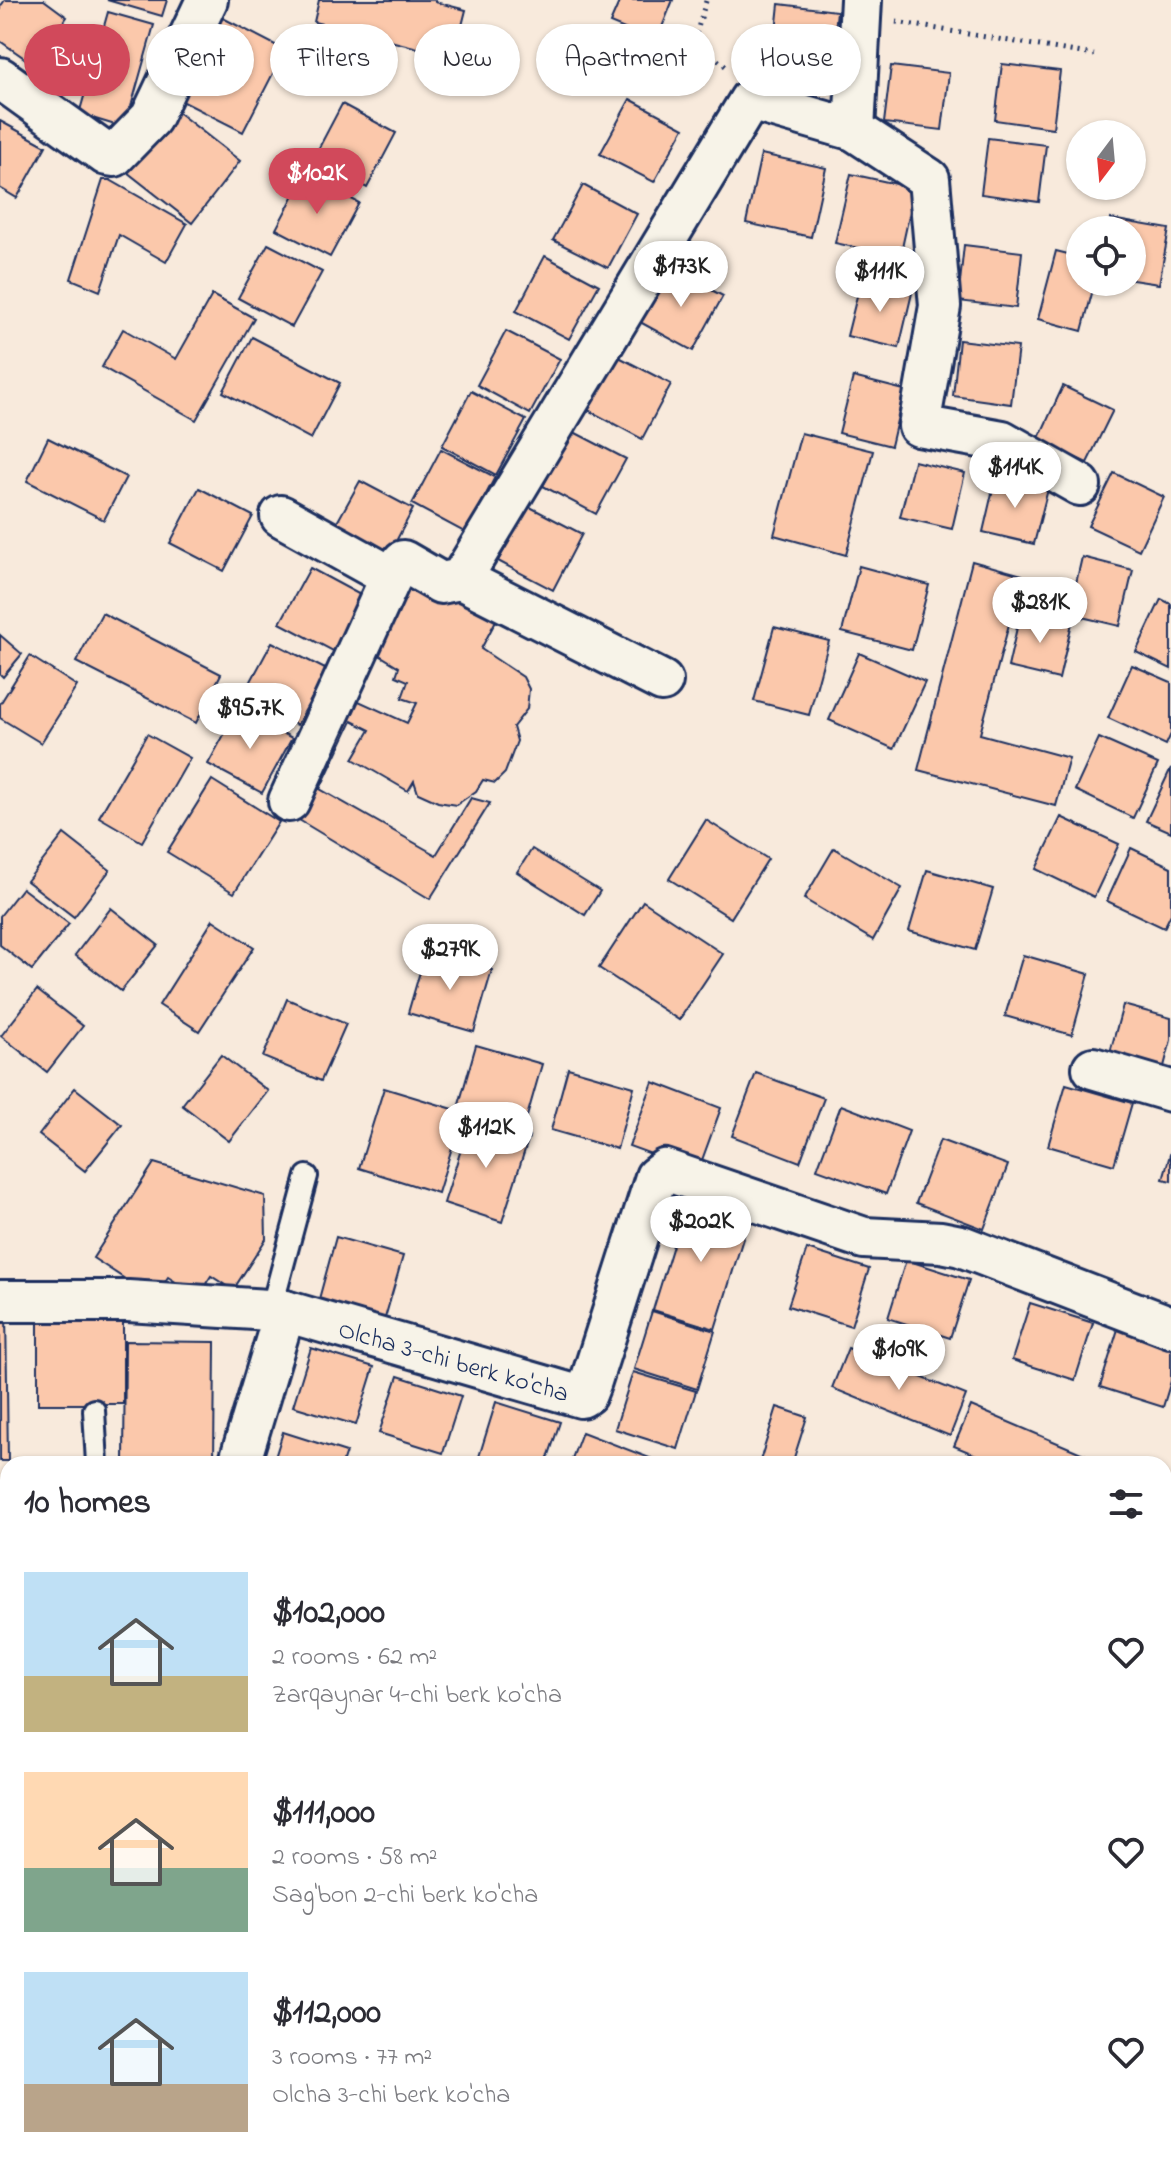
<!DOCTYPE html>
<html lang="en">
<head>
<meta charset="utf-8">
<style>
	:root { --surface:#fff; --page:#f2f2f3; --text:#2b2b33; --muted:#7c7c81; --accent:#d1495b }
	body { margin:0; font-family:"Indie Flower",sans-serif; background:var(--page); color:var(--text); height:100vh; display:flex; flex-direction:column; font-size:30px; white-space:nowrap }
	* { box-sizing:border-box; margin:0 }
	p { font-size:26px; color:var(--muted) }
	.icon { flex:none; width:44px; height:44px; fill:none; stroke:currentColor; stroke-width:2; stroke-linecap:round; stroke-linejoin:round }
	.map { position:relative; flex:1; overflow:hidden }
	.sheet { position:absolute; left:0px; top:1456px; width:1172px; height:714px; display:flex; flex-direction:column; background:var(--surface); border-radius:24px 24px 0 0; box-shadow:0 2px 6px #0004 }
	.sheet>* { flex:none }
	.banner { position:absolute; left:24px; top:24px; width:1124px; height:72px; display:flex; gap:16px }
	.needle { width:52px; rotate:196deg }
	.tools { position:absolute; left:1066px; top:120px; display:grid; gap:16px }
	.tools a { display:grid; place-items:center; width:80px; height:80px; border-radius:50%; background:var(--surface); box-shadow:0 2px 6px #0004; font-size:40px }
	.price { position:absolute; translate:-50% -68px; padding:0 18px; border-radius:28px; background:#fff; color:#222; font-size:26px; line-height:52px; filter:drop-shadow(0 2px 4px #0008) }
	.price::after { content:''; position:absolute; left:50%; top:48px; width:24px; height:18px; margin-left:-12px; background:inherit; clip-path:polygon(0 0,100% 0,50% 100%) }
	.price.active { background:var(--accent); color:#fff }
	ul { padding:0; list-style:none }
	li { display:flex; align-items:center; gap:24px; height:200px; padding:0 24px }
	li span { display:grid; place-items:center; flex:none; width:224px; height:160px; border-radius:0px; color:#555 }
	li>.icon { margin-inline-start:auto }
	span .icon { width:96px; height:96px; fill:#fffc; stroke-width:1 }
	li b { font-size:34px }
	h2 { display:flex; justify-content:space-between; align-items:center; height:96px; padding:0 24px; font-size:34px }
	.chip { padding:0 28px; border-radius:36px; background:var(--surface); box-shadow:0 2px 6px #0004; font-size:28px; line-height:72px }
	.chip.active { background:var(--accent); color:#fff }
	.map>svg:first-child { display:block }
	.building { fill:#fbc8ab; stroke:#1b2f5e; stroke-width:2 }
	.lines { fill:none; stroke-linecap:round; stroke-linejoin:round }
	.service-casing { stroke:#1b2f5e; stroke-width:26 }
	.minor-casing { stroke:#1b2f5e; stroke-width:46 }
	.path { stroke:#1b2f5e; stroke-width:5; stroke-dasharray:2 6; stroke-linecap:butt }
	.service { stroke:#f7f3e8; stroke-width:20 }
	.minor { stroke:#f7f3e8; stroke-width:40 }
	.labels { text-anchor:middle; stroke-width:7; stroke-linejoin:round; paint-order:stroke }
	.street-label { font-size:26px; fill:#1b2f5e; stroke:#f7f3e8 }
</style>
</head>
<body>
<div class="map">
<svg width="1171" height="2169" viewBox="0 0 1171 2169">
	<rect width="100%" height="100%" fill="#f8eadc"/>
	<filter id="ink" filterUnits="userSpaceOnUse"><feTurbulence type="fractalNoise" baseFrequency=".0125" numOctaves="2"/><feDisplacementMap in="SourceGraphic" scale="16" xChannelSelector="R" yChannelSelector="G"/><feConvolveMatrix kernelMatrix="1 2 1 2 8 2 1 2 1" color-interpolation-filters="sRGB"/></filter>
	<g filter="url(#ink)">
		<g class="building">
			<polygon points="5,0 44,0 67,17 33,64 0,41 0,7"/>
			<polygon points="107,0 167,0 162,16"/>
			<polygon points="319,0 435,0 435,2 466,10 454,57 314,22"/>
			<polygon points="620,0 673,0 656,42 610,23"/>
			<polygon points="779,4 837,11 831,68 773,60"/>
			<polygon points="108,12 154,25 125,128 79,114"/>
			<polygon points="217,15 285,50 243,132 174,97"/>
			<polygon points="1002,64 1060,71 1053,128 995,120"/>
			<polygon points="891,66 949,73 942,130 884,123"/>
			<polygon points="630,99 684,128 654,182 600,154"/>
			<polygon points="342,104 396,133 367,188 313,159"/>
			<polygon points="175,110 240,161 192,223 127,172"/>
			<polygon points="0,121 46,146 17,198 0,188"/>
			<polygon points="988,138 1046,145 1039,202 981,194"/>
			<polygon points="761,154 826,168 811,237 746,223"/>
			<polygon points="305,174 359,203 330,257 276,229"/>
			<polygon points="851,174 915,188 900,257 835,243"/>
			<polygon points="103,180 110,180 187,224 166,262 119,235 100,291 71,279"/>
			<polygon points="583,185 637,214 608,268 553,240"/>
			<polygon points="1111,219 1169,229 1159,284 1132,280 1132,230 1109,230"/>
			<polygon points="268,244 322,272 292,327 238,298"/>
			<polygon points="964,245 1022,252 1016,308 958,301"/>
			<polygon points="1056,251 1080,257 1080,282 1095,282 1082,331 1038,319"/>
			<polygon points="545,256 599,285 569,339 516,311"/>
			<polygon points="669,268 723,296 693,351 640,322"/>
			<polygon points="861,280 912,293 899,348 847,336"/>
			<polygon points="212,295 254,318 196,420 102,367 123,329 176,359"/>
			<polygon points="506,331 560,359 530,414 477,385"/>
			<polygon points="252,337 340,383 311,439 223,392"/>
			<polygon points="959,340 1018,347 1011,404 953,396"/>
			<polygon points="617,356 671,384 642,439 588,410"/>
			<polygon points="853,377 904,390 891,446 839,433"/>
			<polygon points="1063,386 1113,410 1087,463 1038,440"/>
			<polygon points="471,391 526,420 496,475 442,446"/>
			<polygon points="572,431 626,459 596,514 543,486"/>
			<polygon points="801,433 873,451 846,555 774,535"/>
			<polygon points="48,438 126,477 104,520 27,481"/>
			<polygon points="441,449 495,477 466,533 412,504"/>
			<polygon points="914,461 965,473 952,529 900,517"/>
			<polygon points="1114,473 1164,497 1139,550 1088,526"/>
			<polygon points="996,476 1048,489 1034,544 983,532"/>
			<polygon points="360,481 413,509 384,564 330,535"/>
			<polygon points="199,488 253,516 224,571 170,543"/>
			<polygon points="528,506 582,534 553,590 498,561"/>
			<polygon points="1082,557 1133,570 1120,626 1069,614"/>
			<polygon points="972,561 1022,575 980,734 1069,758 1056,806 918,770"/>
			<polygon points="859,566 929,585 912,650 842,632"/>
			<polygon points="310,568 364,597 335,652 280,623"/>
			<polygon points="404,584 442,605 467,595 502,609 481,649 523,677 529,689 527,709 513,727 517,741 505,773 495,783 483,780 476,791 456,805 438,802 418,793 414,781 408,791 353,759 370,730 352,721 320,789 436,855 471,798 490,803 430,899 289,814 350,697 407,723 417,703 402,698 408,681 396,676 399,667 373,651"/>
			<polygon points="1161,599 1171,604 1171,669 1136,652"/>
			<polygon points="1021,610 1072,623 1059,679 1008,667"/>
			<polygon points="102,613 221,674 196,723 76,662"/>
			<polygon points="774,627 829,641 809,715 754,701"/>
			<polygon points="0,635 22,654 3,677 0,674"/>
			<polygon points="272,642 327,670 297,725 243,696"/>
			<polygon points="859,653 925,682 894,749 829,720"/>
			<polygon points="30,656 77,686 41,743 0,718 0,704"/>
			<polygon points="1132,665 1171,682 1171,734 1166,745 1108,718"/>
			<polygon points="238,709 292,738 262,793 208,764"/>
			<polygon points="147,734 190,758 142,842 99,817"/>
			<polygon points="1099,738 1158,764 1133,818 1075,790"/>
			<polygon points="1171,768 1171,832 1146,821"/>
			<polygon points="212,780 279,822 234,893 167,852"/>
			<polygon points="1061,817 1119,844 1094,897 1036,869"/>
			<polygon points="706,820 768,859 731,918 669,879"/>
			<polygon points="64,834 110,870 74,917 27,881"/>
			<polygon points="834,848 902,888 873,940 804,899"/>
			<polygon points="1131,848 1171,867 1171,914 1164,928 1107,901"/>
			<polygon points="532,849 600,891 585,915 517,872"/>
			<polygon points="927,870 993,889 975,950 909,931"/>
			<polygon points="22,888 69,924 32,970 0,945 0,916"/>
			<polygon points="643,901 723,954 679,1020 599,968"/>
			<polygon points="111,908 158,945 121,991 75,955"/>
			<polygon points="213,920 254,947 199,1031 159,1005"/>
			<polygon points="426,951 492,970 474,1032 408,1013"/>
			<polygon points="1023,955 1089,974 1072,1035 1005,1016"/>
			<polygon points="37,990 83,1026 47,1072 1,1036"/>
			<polygon points="287,999 346,1024 321,1081 263,1057"/>
			<polygon points="1123,1005 1171,1018 1171,1040 1162,1074 1108,1060"/>
			<polygon points="476,1045 542,1064 524,1127 458,1108"/>
			<polygon points="221,1055 268,1091 229,1141 182,1105"/>
			<polygon points="568,1068 634,1087 617,1149 551,1130"/>
			<polygon points="756,1073 824,1098 800,1162 732,1136"/>
			<polygon points="653,1082 721,1108 698,1171 629,1146"/>
			<polygon points="1066,1084 1132,1103 1114,1165 1048,1146"/>
			<polygon points="75,1088 122,1125 85,1171 39,1135"/>
			<polygon points="384,1088 463,1112 438,1193 359,1168"/>
			<polygon points="841,1105 909,1131 886,1194 817,1169"/>
			<polygon points="471,1118 529,1137 502,1222 444,1203"/>
			<polygon points="940,1140 1008,1165 984,1229 916,1203"/>
			<polygon points="1171,1151 1171,1181 1163,1179"/>
			<polygon points="154,1163 265,1196 266,1239 233,1290 211,1276 198,1296 168,1277 154,1298 93,1258"/>
			<polygon points="687,1200 749,1219 715,1329 653,1310"/>
			<polygon points="336,1237 403,1256 385,1318 319,1299"/>
			<polygon points="807,1249 869,1269 851,1326 788,1306"/>
			<polygon points="906,1260 969,1280 950,1338 888,1318"/>
			<polygon points="1030,1303 1093,1323 1075,1380 1012,1360"/>
			<polygon points="0,1310 6,1310 8,1461 0,1461"/>
			<polygon points="652,1311 715,1331 697,1389 634,1369"/>
			<rect x="38" y="1318" width="85" height="86"/>
			<polygon points="1118,1329 1171,1346 1171,1381 1163,1407 1100,1387"/>
			<polygon points="125,1341 215,1342 214,1464 124,1464"/>
			<polygon points="311,1348 374,1367 356,1425 293,1406"/>
			<polygon points="848,1348 966,1395 950,1436 832,1388"/>
			<polygon points="633,1372 696,1391 678,1449 615,1429"/>
			<polygon points="398,1376 461,1396 443,1453 379,1433"/>
			<polygon points="496,1402 560,1422 546,1464 490,1464 478,1460"/>
			<polygon points="971,1406 1107,1464 998,1464 954,1446"/>
			<polygon points="777,1407 807,1417 792,1464 759,1464"/>
			<polygon points="283,1432 346,1452 342,1464 273,1464"/>
			<polygon points="582,1432 655,1460 654,1464 570,1464"/>
			<polygon points="1167,1596 1171,1597 1171,1649 1164,1647 1164,1605"/>
			<polygon points="1164,1720 1171,1722 1171,1756 1164,1778"/>
			<polygon points="1171,2042 1171,2072 1164,2069 1164,2060"/>
			<polygon points="1164,2137 1171,2140 1171,2150 1163,2169 1108,2169 1111,2162 1164,2162"/>
			<polygon points="367,2162 426,2162 427,2169 369,2169"/>
			<polygon points="806,2162 854,2162 865,2167 864,2169 803,2169"/>
		</g>
		<g class="lines">
			<g class="service-casing">
				<g id="service">
					<polyline points="271,1310 307,1176"/>
					<polyline points="94,1410 97,1464"/>
					<polyline points="243,2169 276,2162"/>
				</g>
			</g>
			<g class="minor-casing">
				<g id="minor">
					<polyline points="0,78 107,155 114,156 151,118 207,0"/>
					<polyline points="854,130 861,0"/>
					<polyline points="281,516 391,577"/>
					<polyline points="461,579 662,681"/>
					<polyline points="289,801 391,577 403,561 441,583 461,579 750,100 854,130 929,179 940,306 919,426 1002,441 1080,485"/>
					<polyline points="1093,1068 1171,1091"/>
					<polyline points="0,1301 128,1301 285,1311 581,1397 586,1394 591,1381 656,1177 665,1170 864,1238 941,1242 961,1246 1171,1327"/>
					<polyline points="239,1464 285,1311"/>
					<polyline points="0,1658 8,1659"/>
					<polyline points="1164,1966 1171,1968"/>
				</g>
			</g>
			<g class="path">
				<polyline points="706,1 694,41 729,69"/>
				<polyline points="896,22 1094,55"/>
				<polyline points="1164,1676 1171,1678"/>
				<polyline points="449,2162 451,2169"/>
			</g>
			<use href="#service" class="service"/>
			<use href="#minor" class="minor"/>
		</g>
	</g>
	<g class="labels">
		<g class="street-label">
			<text transform="translate(454 1360) rotate(16)" y="9">Olcha 3-chi berk ko'cha</text>
		</g>
	</g>
</svg>
<div class="tools">
<a><svg class="needle" viewBox="-14 -14 28 28"><path d="M0-13l5 13h-10z" fill="#e53935"/><path d="M0 13l5-13h-10z" fill="#7c7c81"/></svg></a>
<a><svg class="icon" aria-label="locate" viewBox="0 0 24 24"><circle cx="12" cy="12" r="6"/><path d="M12 2v4M12 18v4M2 12h4M18 12h4"/></svg></a>
</div>
<b class="price active" style="left:317px;top:216px">$102K</b>
<b class="price" style="left:681px;top:309px">$173K</b>
<b class="price" style="left:880px;top:314px">$111K</b>
<b class="price" style="left:1015px;top:510px">$114K</b>
<b class="price" style="left:1040px;top:645px">$281K</b>
<b class="price" style="left:250px;top:751px">$95.7K</b>
<b class="price" style="left:450px;top:992px">$279K</b>
<b class="price" style="left:486px;top:1170px">$112K</b>
<b class="price" style="left:701px;top:1264px">$202K</b>
<b class="price" style="left:899px;top:1392px">$109K</b>
<div class="banner">
<a class="chip active">Buy</a>
<a class="chip">Rent</a>
<a class="chip">Filters</a>
<a class="chip">New</a>
<a class="chip">Apartment</a>
<a class="chip">House</a>
</div>
<section class="sheet">
<h2>10 homes<svg class="icon" aria-label="filters" viewBox="0 0 24 24"><path d="M4 7h16M4 17h16"/><circle cx="9" cy="7" r="2"/><circle cx="15" cy="17" r="2"/></svg></h2>
<ul>
<li><span style="background:linear-gradient(#bfe0f5 65%,#c2b280 0)"><svg class="icon" aria-label="home" viewBox="0 0 24 24"><path d="M3 11l9-7 9 7M6 9v11h12V9"/></svg></span><div><b>$102,000</b><p>2 rooms · 62 m²</p><p>Zarqaynar 4-chi berk ko'cha</p></div><svg class="icon" aria-label="heart" viewBox="0 0 24 24"><path d="M12 20l-8-8c-3-5 5-10 8-4 3-6 11-1 8 4z"/></svg></li>
<li><span style="background:linear-gradient(#ffd9b3 60%,#7fa58c 0)"><svg class="icon" aria-label="home" viewBox="0 0 24 24"><path d="M3 11l9-7 9 7M6 9v11h12V9"/></svg></span><div><b>$111,000</b><p>2 rooms · 58 m²</p><p>Sag'bon 2-chi berk ko'cha</p></div><svg class="icon" aria-label="heart" viewBox="0 0 24 24"><path d="M12 20l-8-8c-3-5 5-10 8-4 3-6 11-1 8 4z"/></svg></li>
<li><span style="background:linear-gradient(#bfe0f5 70%,#b9a48a 0)"><svg class="icon" aria-label="home" viewBox="0 0 24 24"><path d="M3 11l9-7 9 7M6 9v11h12V9"/></svg></span><div><b>$112,000</b><p>3 rooms · 77 m²</p><p>Olcha 3-chi berk ko'cha</p></div><svg class="icon" aria-label="heart" viewBox="0 0 24 24"><path d="M12 20l-8-8c-3-5 5-10 8-4 3-6 11-1 8 4z"/></svg></li>
</ul>
</section>
</div>
</body>
</html>
